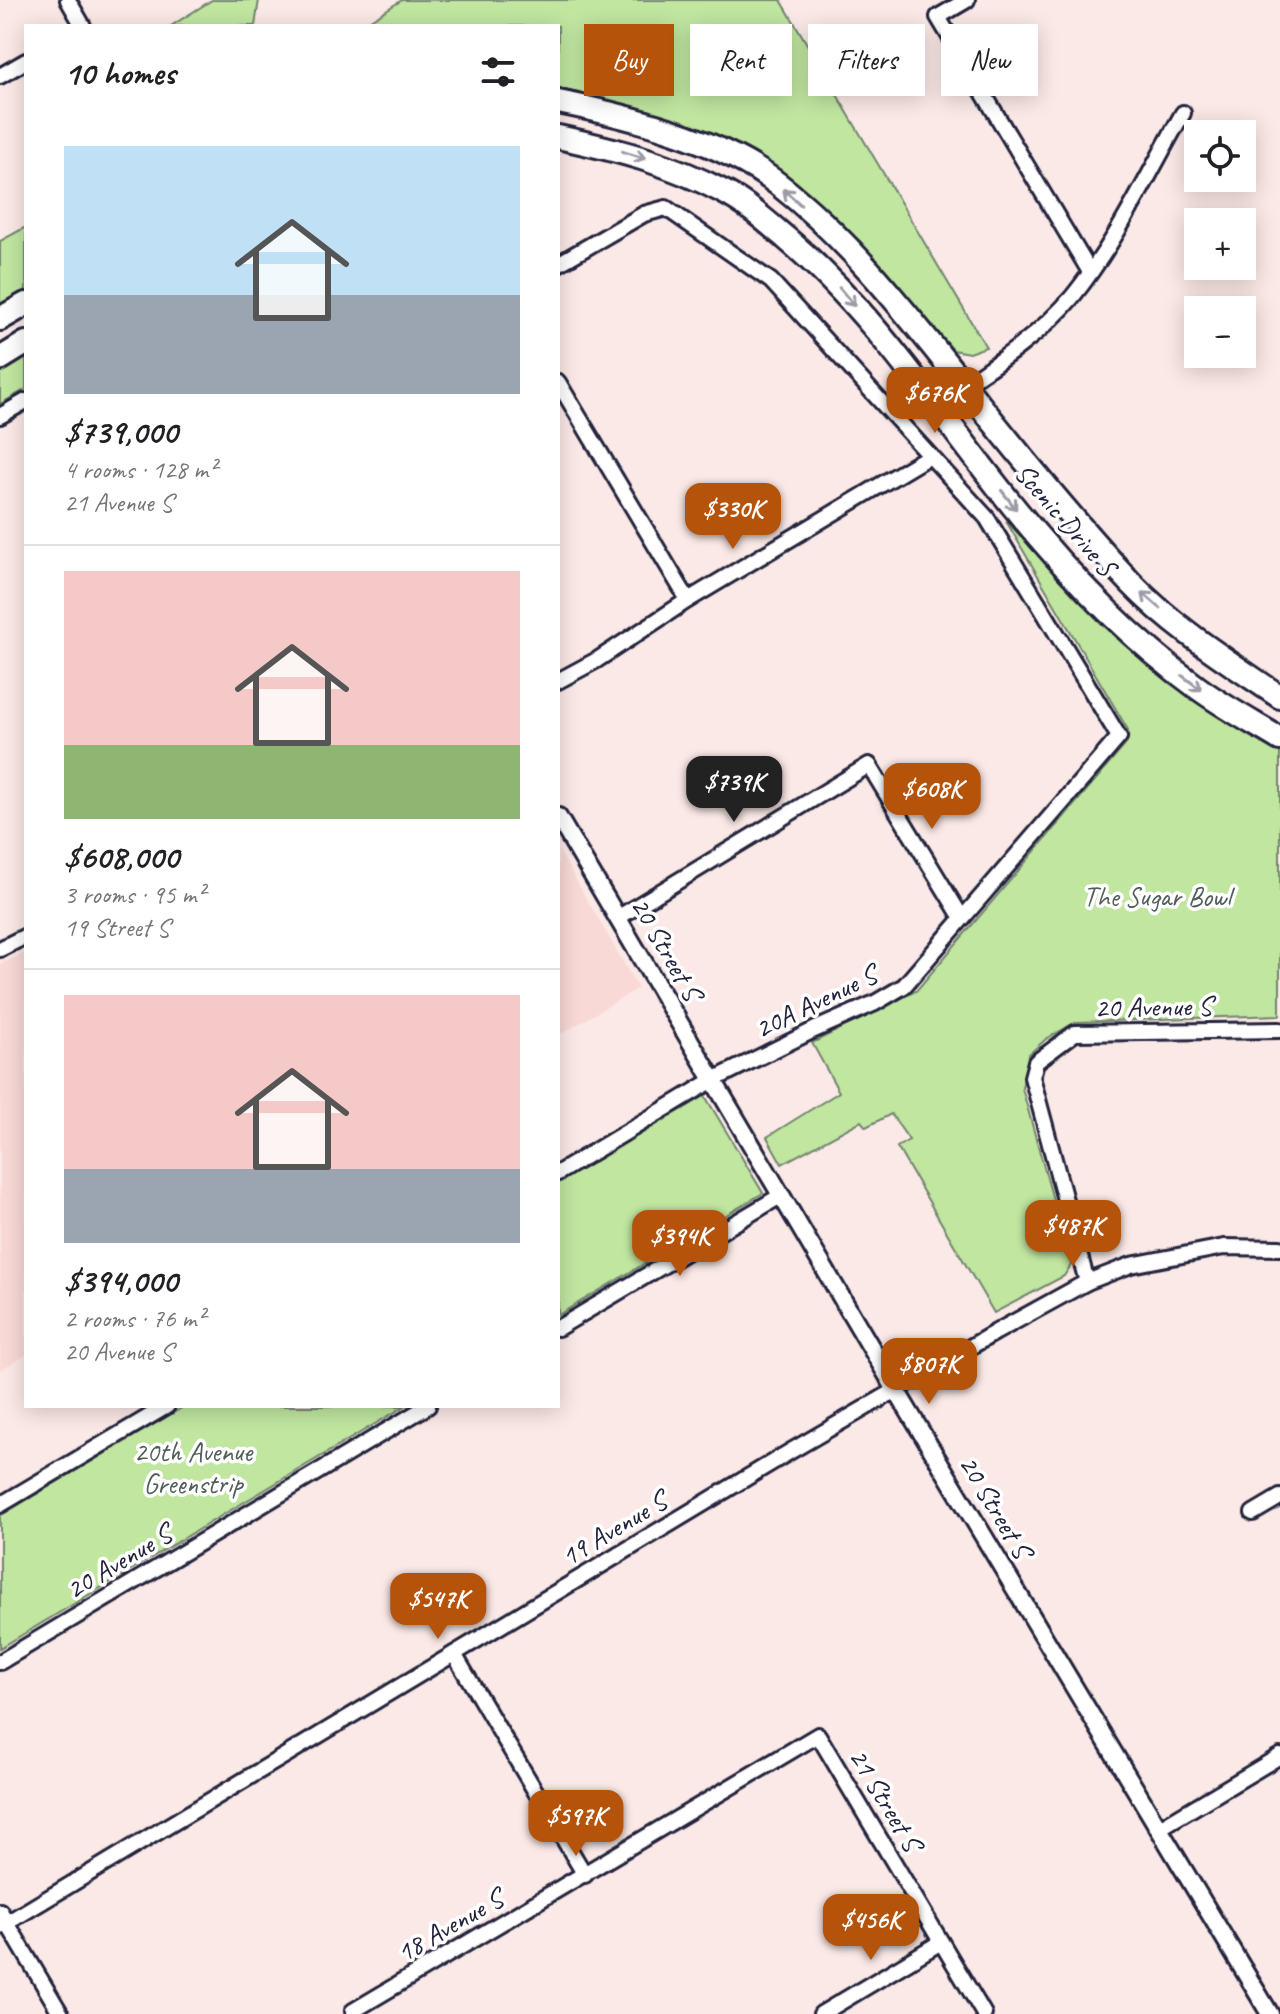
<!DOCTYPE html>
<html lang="en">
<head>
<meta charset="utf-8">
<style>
	:root { --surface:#fff; --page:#f6f6f6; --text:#202124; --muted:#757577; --line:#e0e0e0; --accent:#b45309 }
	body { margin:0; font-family:Caveat,sans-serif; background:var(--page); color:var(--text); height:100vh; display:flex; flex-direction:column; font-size:30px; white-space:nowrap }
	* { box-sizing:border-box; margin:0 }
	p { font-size:26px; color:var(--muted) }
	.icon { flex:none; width:44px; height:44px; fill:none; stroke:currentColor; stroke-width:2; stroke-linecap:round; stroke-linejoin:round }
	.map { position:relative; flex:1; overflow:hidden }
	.details { position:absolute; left:24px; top:24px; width:536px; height:1384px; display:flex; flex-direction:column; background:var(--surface); border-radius:0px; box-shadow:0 4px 20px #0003 }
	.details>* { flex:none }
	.guide { position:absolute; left:584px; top:24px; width:576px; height:72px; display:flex; gap:16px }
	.tools { position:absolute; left:1184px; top:120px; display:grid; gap:16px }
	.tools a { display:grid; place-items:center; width:72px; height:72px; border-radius:0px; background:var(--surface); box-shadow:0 4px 20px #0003; font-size:40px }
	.price { position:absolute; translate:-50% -68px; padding:0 18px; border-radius:16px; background:var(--accent); color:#fff; font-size:26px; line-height:52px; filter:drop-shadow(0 2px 4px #0008) }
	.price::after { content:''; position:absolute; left:50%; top:48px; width:24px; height:18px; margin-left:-12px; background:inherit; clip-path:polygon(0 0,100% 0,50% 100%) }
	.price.selected { background:#222; color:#fff }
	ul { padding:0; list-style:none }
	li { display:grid; align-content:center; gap:16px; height:424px; padding:0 40px }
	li+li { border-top:2px solid var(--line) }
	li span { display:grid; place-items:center; height:248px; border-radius:0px; color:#555 }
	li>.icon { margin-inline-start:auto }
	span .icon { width:144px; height:144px; fill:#fffc; stroke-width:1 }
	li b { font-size:34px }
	h2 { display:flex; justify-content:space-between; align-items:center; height:96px; padding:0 40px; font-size:34px }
	.tag { padding:0 28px; border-radius:0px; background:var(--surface); box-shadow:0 4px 20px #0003; font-size:28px; line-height:72px }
	.tag.selected { background:var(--accent); color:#fff }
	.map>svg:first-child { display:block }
	.built { fill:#f8d9d6 }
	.green { fill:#c0e6a0; stroke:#71846e; stroke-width:2 }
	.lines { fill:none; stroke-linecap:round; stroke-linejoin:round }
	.minor-casing { stroke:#22223b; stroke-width:20 }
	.tertiary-casing { stroke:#22223b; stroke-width:22 }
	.primary-casing { stroke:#22223b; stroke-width:28 }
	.minor { stroke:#fff; stroke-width:14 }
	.tertiary { stroke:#fff; stroke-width:16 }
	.primary { stroke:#fff; stroke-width:22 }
	.oneway { stroke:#9c9ca7 }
	.labels { text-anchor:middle; stroke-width:7; stroke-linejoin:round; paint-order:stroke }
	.street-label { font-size:28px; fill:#22223b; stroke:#fff }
	.park-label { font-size:28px; fill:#515d59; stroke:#fff }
</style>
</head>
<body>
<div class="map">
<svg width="1280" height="2014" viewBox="0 0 1280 2014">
	<rect width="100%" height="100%" fill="#fbe9e7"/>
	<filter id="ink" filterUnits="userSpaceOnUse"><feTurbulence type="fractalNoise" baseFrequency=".0125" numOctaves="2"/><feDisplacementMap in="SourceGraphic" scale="16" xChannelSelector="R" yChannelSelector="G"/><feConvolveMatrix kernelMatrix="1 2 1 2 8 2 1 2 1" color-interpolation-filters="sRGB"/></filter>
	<g filter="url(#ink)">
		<g class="built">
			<polygon points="558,849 638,988 558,1036"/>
			<polygon points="26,952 26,1355 0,1370 0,964"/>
		</g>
		<g class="green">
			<polygon points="212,0 259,0 255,26 171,26"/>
			<polygon points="402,0 781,0 986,347 969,353 953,350 860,241 759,157 692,127 608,101 558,88 558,26 361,26"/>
			<polygon points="26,227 26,290 0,306 0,241"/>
			<polygon points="26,354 26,389 0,404 0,370"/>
			<polygon points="1006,521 1108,628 1172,681 1280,748 1280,1015 1076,1022 1046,1039 1028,1055 1022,1088 1071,1265 1064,1276 994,1313 897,1147 909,1140 891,1114 866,1127 861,1121 782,1164 767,1137 839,1092 812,1043 916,991 1127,743 1128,730"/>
			<polygon points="705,1096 763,1193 558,1315 558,1183"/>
			<polygon points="185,1406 405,1406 0,1648 0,1516"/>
		</g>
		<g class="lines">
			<g class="minor-casing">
				<g id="minor">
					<polyline points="68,0 83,26"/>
					<polyline points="967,0 938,17 1090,272"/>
					<polyline points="0,76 26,61"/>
					<polyline points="558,264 644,214 666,208 771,281 987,518 1119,737 904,986 875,1003 814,1030 713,1080 558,1173"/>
					<polyline points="558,382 688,600"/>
					<path d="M935 405C980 374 1038 339 1073 296 1118 240 1148 174 1183 113"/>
					<polyline points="0,416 26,401"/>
					<polyline points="558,681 597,660 688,600 929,456"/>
					<polyline points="619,917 869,765 962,918"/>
					<polyline points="0,949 26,936"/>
					<polyline points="1087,1282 1032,1077 1036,1062 1075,1033 1280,1030"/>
					<polyline points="558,1328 782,1195"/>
					<polyline points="0,1505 167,1406"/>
					<polyline points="1253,1513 1280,1497"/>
					<polyline points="454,1654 585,1875"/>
					<polyline points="0,1662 428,1406"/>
					<polyline points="1158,1829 1280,1756"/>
					<polyline points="0,1911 61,2014"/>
					<polyline points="0,1927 791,1451 996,1332 1087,1282 1131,1265 1224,1247 1280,1248"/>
					<polyline points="354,2014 353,2011 818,1735 984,2014"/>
					<polyline points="821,2014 941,1942"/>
				</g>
			</g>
			<g class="tertiary-casing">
				<polyline id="tertiary" points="558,817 896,1390 1270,2014"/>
			</g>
			<g class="primary-casing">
				<g id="primary">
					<path d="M558 102C629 116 720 139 778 184 850 240 906 313 963 384 1017 452 1072 520 1131 583 1174 628 1229 662 1280 697"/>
					<path d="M558 137C618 150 669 163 724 192 747 204 767 222 787 239 876 314 940 416 1013 506 1067 573 1127 637 1198 688 1224 707 1252 722 1280 739"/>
					<polyline points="0,319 26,304"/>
					<polyline points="0,359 26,343"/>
				</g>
			</g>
			<use href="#minor" class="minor"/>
			<use href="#tertiary" class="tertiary"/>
			<use href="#primary" class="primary"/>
		</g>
		<defs><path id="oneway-shaft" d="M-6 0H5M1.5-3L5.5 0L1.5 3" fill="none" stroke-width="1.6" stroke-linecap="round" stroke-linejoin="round" transform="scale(2)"/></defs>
		<g class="oneway">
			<use href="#oneway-shaft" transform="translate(634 155) rotate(17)"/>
			<use href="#oneway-shaft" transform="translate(792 197) rotate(-138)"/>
			<use href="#oneway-shaft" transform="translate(847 297) rotate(50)"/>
			<use href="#oneway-shaft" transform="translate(1009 500) rotate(52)"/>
			<use href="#oneway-shaft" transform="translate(1151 600) rotate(-139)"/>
			<use href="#oneway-shaft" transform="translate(1192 683) rotate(37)"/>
		</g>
	</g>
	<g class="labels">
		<g class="street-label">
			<text transform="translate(1066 519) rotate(49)" y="10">Scenic Drive S</text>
			<text transform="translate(667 948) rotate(60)" y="10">20 Street S</text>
			<text transform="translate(815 1001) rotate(-26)" y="10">20A Avenue S</text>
			<text transform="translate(1153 1006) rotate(-1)" y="10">20 Avenue S</text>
			<text transform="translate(996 1506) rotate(59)" y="10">20 Street S</text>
			<text transform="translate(613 1528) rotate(-31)" y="10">19 Avenue S</text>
			<text transform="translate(118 1561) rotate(-31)" y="10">20 Avenue S</text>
			<text transform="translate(886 1799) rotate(59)" y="10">21 Street S</text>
			<text transform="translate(449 1925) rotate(-30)" y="10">18 Avenue S</text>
		</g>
		<g class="park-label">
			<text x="1157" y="906">The Sugar Bowl</text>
			<text x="193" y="1461">20th Avenue<tspan x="193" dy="32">Greenstrip</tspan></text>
		</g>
	</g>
</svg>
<div class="tools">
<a><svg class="icon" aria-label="locate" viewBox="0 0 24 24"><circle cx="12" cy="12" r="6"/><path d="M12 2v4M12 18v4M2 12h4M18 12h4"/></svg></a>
<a>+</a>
<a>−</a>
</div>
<b class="price" style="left:935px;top:435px">$676K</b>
<b class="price" style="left:733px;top:551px">$330K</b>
<b class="price selected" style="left:734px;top:824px">$739K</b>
<b class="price" style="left:932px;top:831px">$608K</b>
<b class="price" style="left:1073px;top:1268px">$487K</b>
<b class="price" style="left:680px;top:1278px">$394K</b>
<b class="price" style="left:929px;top:1406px">$807K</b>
<b class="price" style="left:438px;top:1641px">$547K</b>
<b class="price" style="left:576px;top:1858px">$597K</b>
<b class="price" style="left:871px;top:1962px">$456K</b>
<div class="guide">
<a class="tag selected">Buy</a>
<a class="tag">Rent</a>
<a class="tag">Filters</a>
<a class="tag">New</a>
</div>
<section class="details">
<h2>10 homes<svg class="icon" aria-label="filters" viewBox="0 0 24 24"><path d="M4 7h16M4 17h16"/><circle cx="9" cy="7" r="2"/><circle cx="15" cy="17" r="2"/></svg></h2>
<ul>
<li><span style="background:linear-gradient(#bfe0f5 60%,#9aa5b1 0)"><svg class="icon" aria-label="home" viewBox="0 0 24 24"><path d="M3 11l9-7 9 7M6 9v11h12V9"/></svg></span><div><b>$739,000</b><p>4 rooms · 128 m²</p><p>21 Avenue S</p></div></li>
<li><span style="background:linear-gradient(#f6c9c9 70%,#8fb573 0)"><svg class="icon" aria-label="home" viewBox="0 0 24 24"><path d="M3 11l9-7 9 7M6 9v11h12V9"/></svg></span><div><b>$608,000</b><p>3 rooms · 95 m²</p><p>19 Street S</p></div></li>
<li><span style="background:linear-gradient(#f6c9c9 70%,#9aa5b1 0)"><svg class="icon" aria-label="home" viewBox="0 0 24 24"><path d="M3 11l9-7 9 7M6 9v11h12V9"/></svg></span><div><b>$394,000</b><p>2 rooms · 76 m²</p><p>20 Avenue S</p></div></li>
</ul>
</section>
</div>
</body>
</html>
